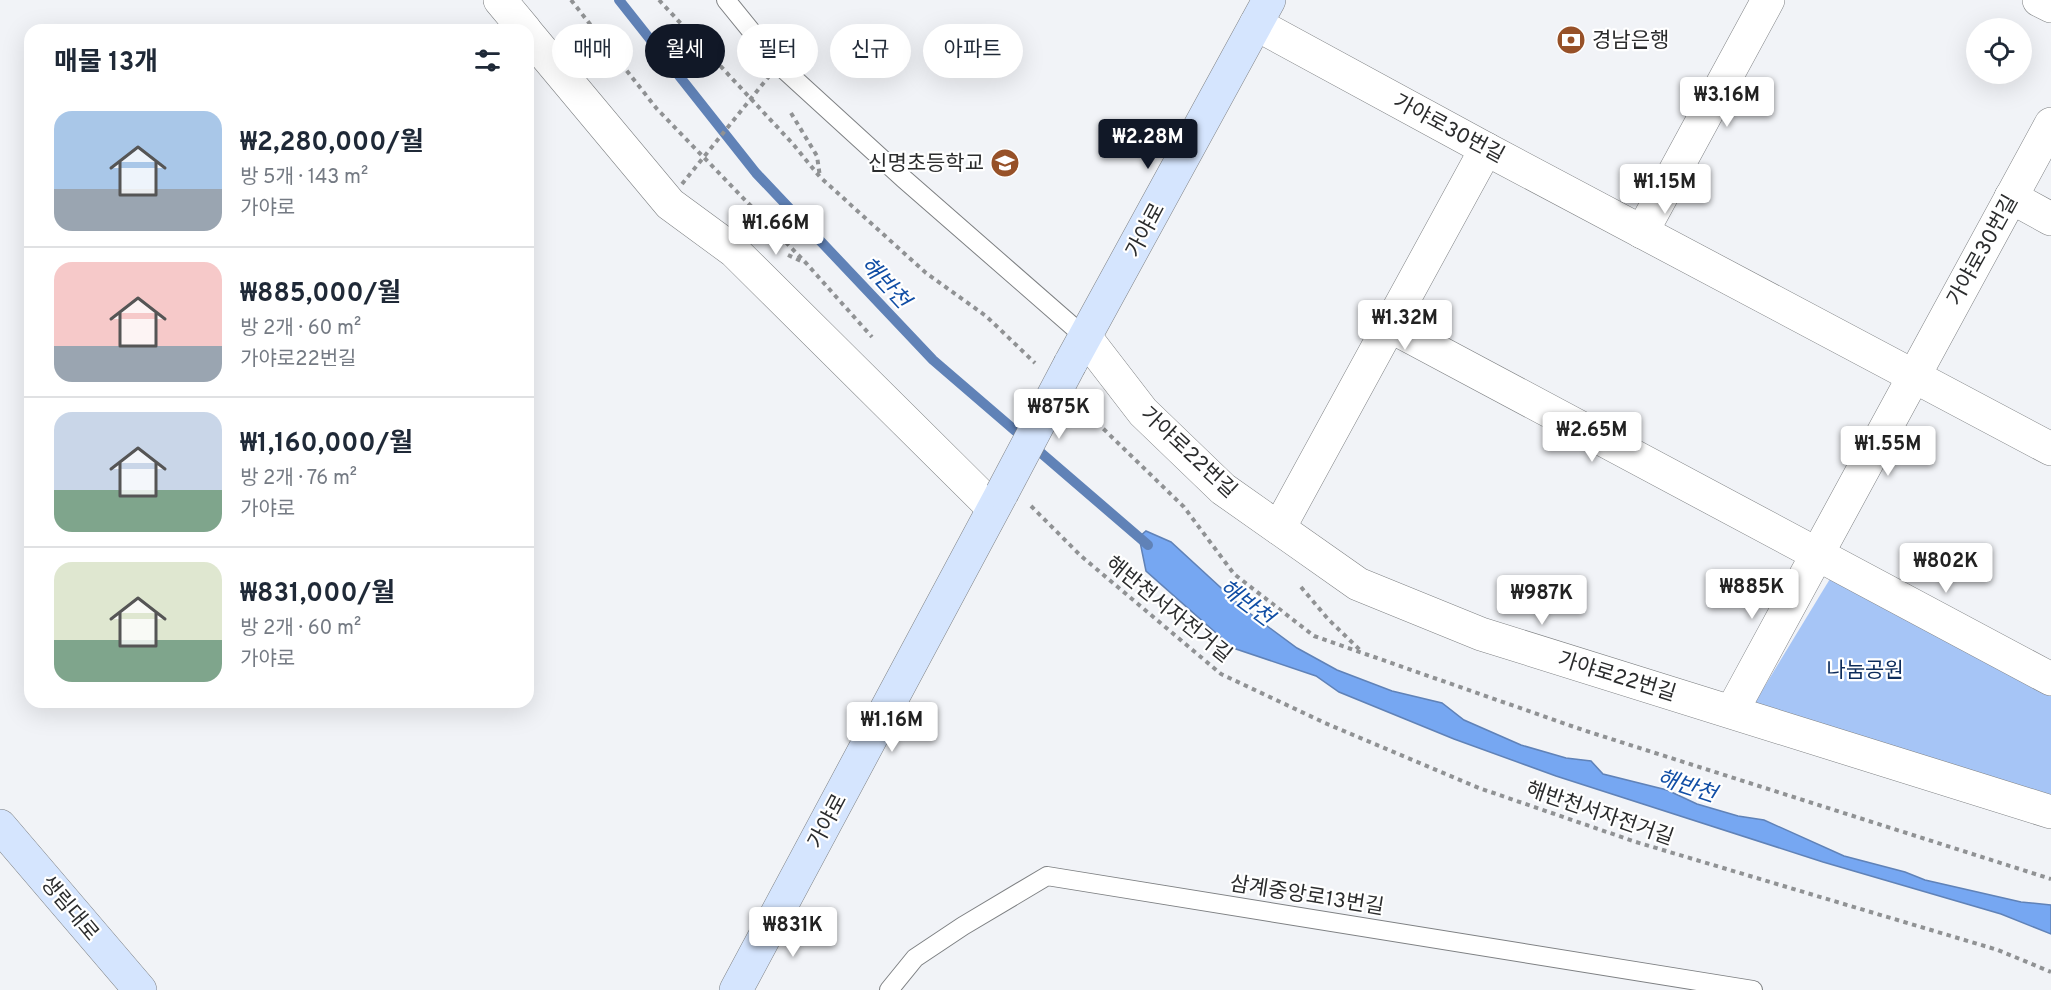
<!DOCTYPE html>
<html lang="ko">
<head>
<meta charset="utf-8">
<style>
	:root { --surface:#fff; --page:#f6f6f7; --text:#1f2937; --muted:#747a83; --line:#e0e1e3; --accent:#111827 }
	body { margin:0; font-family:Overpass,"Noto Sans KR",sans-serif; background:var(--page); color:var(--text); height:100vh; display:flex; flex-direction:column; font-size:22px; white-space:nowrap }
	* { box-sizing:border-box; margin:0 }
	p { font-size:20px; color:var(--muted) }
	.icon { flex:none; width:33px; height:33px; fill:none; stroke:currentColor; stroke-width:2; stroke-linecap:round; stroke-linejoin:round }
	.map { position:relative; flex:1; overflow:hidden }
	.panel { position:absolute; left:24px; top:24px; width:510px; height:684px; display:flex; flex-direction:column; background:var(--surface); border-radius:18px; box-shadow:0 6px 24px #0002 }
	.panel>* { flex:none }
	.guide { position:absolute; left:552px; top:24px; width:570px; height:54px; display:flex; gap:12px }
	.tools { position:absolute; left:1966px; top:18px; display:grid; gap:12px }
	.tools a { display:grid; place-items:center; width:66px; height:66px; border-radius:50%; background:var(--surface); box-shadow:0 6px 24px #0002; font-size:30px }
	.price { position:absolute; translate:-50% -51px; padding:0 14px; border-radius:6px; background:#fff; color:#222; font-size:20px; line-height:39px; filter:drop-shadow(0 2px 3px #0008) }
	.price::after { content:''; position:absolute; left:50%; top:36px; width:18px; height:14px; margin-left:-9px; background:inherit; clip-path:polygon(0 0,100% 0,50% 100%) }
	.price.active { background:var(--accent); color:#fff }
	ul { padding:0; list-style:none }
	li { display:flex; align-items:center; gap:18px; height:150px; padding:0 30px }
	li+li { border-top:2px solid var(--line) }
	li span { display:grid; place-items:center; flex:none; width:168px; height:120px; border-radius:18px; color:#555 }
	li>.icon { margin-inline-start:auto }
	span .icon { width:72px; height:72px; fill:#fffc; stroke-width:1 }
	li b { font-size:26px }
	h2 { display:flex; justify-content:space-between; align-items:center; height:72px; padding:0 30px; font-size:26px }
	.chip { padding:0 21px; border-radius:27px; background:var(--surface); box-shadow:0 6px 24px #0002; font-size:21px; line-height:54px }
	.chip.active { background:var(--accent); color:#fff }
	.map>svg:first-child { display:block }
	.green { fill:#a6c5f6 }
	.water { fill:#76a7f2; stroke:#6082b7; stroke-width:1.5 }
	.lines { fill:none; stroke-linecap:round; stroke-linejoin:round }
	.stream { stroke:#6082b7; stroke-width:10 }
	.service-casing { stroke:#7e8083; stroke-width:20 }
	.minor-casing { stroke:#7e8083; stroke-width:34 }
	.secondary-casing { stroke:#7e8083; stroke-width:34 }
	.path { stroke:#909294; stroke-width:4; stroke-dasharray:4.5 4.5; stroke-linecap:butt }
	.service { stroke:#fff; stroke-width:18 }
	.minor { stroke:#fff; stroke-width:33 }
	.secondary { stroke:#d5e5fe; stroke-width:33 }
	.secondary-bridge-casing { stroke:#7e8083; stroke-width:34; stroke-linecap:butt }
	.path-bridge { stroke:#909294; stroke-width:4; stroke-dasharray:4.5 4.5; stroke-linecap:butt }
	.secondary-bridge { stroke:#d5e5fe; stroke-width:33 }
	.labels { text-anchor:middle; stroke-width:4.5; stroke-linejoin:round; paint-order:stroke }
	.poi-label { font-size:21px; fill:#2b2c2d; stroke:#fff; text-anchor:start }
	.street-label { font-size:21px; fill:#2b2c2d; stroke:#fff }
	.park-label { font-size:21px; fill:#0d2c5b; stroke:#fff }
	.water-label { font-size:22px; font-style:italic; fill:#114ea5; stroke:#fff }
</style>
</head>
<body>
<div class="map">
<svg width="2051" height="990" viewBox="0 0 2051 990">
	<rect width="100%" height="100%" fill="#f1f3f7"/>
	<polygon class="green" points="1836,569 2051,684 2051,808 1749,712"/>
	<polygon class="water" points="1146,531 1171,542 1244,609 1297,648 1337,670 1392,691 1442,703 1464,720 1521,745 1566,758 1591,761 1603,774 1667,790 1697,804 1738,816 1764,820 1844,856 1905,872 1925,880 2021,902 2051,905 2051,934 2001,914 1823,862 1556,776 1454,739 1339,692 1316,676 1233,648 1146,571 1139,537"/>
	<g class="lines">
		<polyline class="stream" points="619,0 756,173 933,360 1148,545"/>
		<g class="service-casing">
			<g id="service">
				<polyline points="726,0 778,64 904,179 1086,338"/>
				<polyline points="889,990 915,958 963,926 1047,876 1753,990"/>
			</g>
		</g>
		<g class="minor-casing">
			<g id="minor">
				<polyline points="500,0 525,30"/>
				<polyline points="2039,0 2051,6"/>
				<polyline points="1256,24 1486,149 2051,449"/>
				<polyline points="528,34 670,204 734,251 993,508"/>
				<polyline points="2011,197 2051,219"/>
				<polyline points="1642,232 1768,0"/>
				<polyline points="1390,326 2051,679"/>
				<polyline points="1086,338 1143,412 1223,489 1358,584 1481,634 2051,812"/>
				<polyline points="1279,528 1486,149"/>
				<polyline points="1732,711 2051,124"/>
			</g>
		</g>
		<g class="secondary-casing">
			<g id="secondary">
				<polyline points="1070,364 1269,0"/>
				<polyline points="0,826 140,990"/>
				<polyline points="736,990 1002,493"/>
			</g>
		</g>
		<g class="path">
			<polyline points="571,0 657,109 806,263 872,337"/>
			<polyline points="659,0 793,144 820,177 926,273 986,316 1035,363"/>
			<polyline points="791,113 817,156 820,177"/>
			<polyline points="788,255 803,262"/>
			<polyline points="1084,410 1184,507 1234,574 1314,636 1583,730 2051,879"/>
			<polyline points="1031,506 1081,556 1221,674 1325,723 1479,788 1636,842 1998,950 2051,972"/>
			<polyline points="1301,587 1328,619 1362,652"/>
		</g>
		<use href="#service" class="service"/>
		<use href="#minor" class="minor"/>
		<use href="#secondary" class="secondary"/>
		<g class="secondary-bridge-casing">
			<polyline id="secondary-bridge" points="1002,493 1070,364"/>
		</g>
		<polyline class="path-bridge" points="682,184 770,75"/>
		<use href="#secondary-bridge" class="secondary-bridge"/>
	</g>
	<defs>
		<g id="bank-disc" transform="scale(1.5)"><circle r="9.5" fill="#975128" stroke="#fff"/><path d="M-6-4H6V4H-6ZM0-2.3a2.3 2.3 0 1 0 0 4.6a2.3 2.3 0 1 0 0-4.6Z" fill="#fff"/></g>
		<g id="school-disc" transform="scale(1.5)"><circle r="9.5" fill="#975128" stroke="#fff"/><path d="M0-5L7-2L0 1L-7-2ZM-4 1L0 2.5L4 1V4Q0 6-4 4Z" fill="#fff"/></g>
	</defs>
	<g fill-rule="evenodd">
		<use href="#bank-disc" x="1571" y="40"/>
		<use href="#school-disc" x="1005" y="163"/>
	</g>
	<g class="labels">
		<g class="poi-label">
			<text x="1592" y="47">경남은행</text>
			<text x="984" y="170" text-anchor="end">신명초등학교</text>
		</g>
		<g class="street-label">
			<text transform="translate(1449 128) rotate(28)" y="7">가야로30번길</text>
			<text transform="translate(1145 230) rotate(-62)" y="7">가야로</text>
			<text transform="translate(1982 250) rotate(-61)" y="7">가야로30번길</text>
			<text transform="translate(1189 452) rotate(43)" y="7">가야로22번길</text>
			<text transform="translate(1169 609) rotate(39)" y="7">해반천서자전거길</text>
			<text transform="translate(1617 676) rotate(17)" y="7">가야로22번길</text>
			<text transform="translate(1600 813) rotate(19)" y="7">해반천서자전거길</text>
			<text transform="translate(827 821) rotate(-62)" y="7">가야로</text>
			<text transform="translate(1307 895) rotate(9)" y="7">삼계중앙로13번길</text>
			<text transform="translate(70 908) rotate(50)" y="7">생림대로</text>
		</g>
		<g class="park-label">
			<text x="1865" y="677">나눔공원</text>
		</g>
		<g class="water-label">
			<text transform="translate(886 282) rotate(47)" y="8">해반천</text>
			<text transform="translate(1247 602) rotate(37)" y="8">해반천</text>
			<text transform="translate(1687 785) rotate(18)" y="8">해반천</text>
		</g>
	</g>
</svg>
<div class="tools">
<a><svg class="icon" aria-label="locate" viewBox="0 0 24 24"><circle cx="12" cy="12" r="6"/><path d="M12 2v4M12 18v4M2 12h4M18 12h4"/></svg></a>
</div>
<b class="price" style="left:1727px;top:128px">₩3.16M</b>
<b class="price active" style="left:1148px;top:170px">₩2.28M</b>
<b class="price" style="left:1665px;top:215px">₩1.15M</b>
<b class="price" style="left:776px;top:256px">₩1.66M</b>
<b class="price" style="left:1405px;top:351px">₩1.32M</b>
<b class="price" style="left:1059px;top:440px">₩875K</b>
<b class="price" style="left:1592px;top:463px">₩2.65M</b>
<b class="price" style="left:1888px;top:477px">₩1.55M</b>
<b class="price" style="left:1946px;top:594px">₩802K</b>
<b class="price" style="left:1752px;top:620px">₩885K</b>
<b class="price" style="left:1542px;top:626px">₩987K</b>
<b class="price" style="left:892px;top:753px">₩1.16M</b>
<b class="price" style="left:793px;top:958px">₩831K</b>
<div class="guide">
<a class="chip">매매</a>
<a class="chip active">월세</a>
<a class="chip">필터</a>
<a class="chip">신규</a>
<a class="chip">아파트</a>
</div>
<section class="panel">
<h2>매물 13개<svg class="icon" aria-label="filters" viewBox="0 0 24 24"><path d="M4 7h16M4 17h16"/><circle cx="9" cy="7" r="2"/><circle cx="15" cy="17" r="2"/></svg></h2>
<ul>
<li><span style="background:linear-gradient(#a9c7e8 65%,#9aa5b1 0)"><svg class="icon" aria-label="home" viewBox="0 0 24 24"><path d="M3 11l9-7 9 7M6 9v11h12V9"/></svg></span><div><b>₩2,280,000/월</b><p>방 5개 · 143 m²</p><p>가야로</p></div></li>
<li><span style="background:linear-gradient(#f6c9c9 70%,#9aa5b1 0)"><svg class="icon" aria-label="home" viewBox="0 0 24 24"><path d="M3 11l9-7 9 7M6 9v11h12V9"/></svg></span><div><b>₩885,000/월</b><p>방 2개 · 60 m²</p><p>가야로22번길</p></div></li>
<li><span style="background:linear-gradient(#c9d6e8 65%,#7fa58c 0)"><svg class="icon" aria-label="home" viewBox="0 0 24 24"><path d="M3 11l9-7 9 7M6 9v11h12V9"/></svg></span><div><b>₩1,160,000/월</b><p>방 2개 · 76 m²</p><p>가야로</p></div></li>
<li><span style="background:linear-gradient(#dfe7d0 65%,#7fa58c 0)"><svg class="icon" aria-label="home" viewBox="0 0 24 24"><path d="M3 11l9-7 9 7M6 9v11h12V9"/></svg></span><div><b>₩831,000/월</b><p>방 2개 · 60 m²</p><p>가야로</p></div></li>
</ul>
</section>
</div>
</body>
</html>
